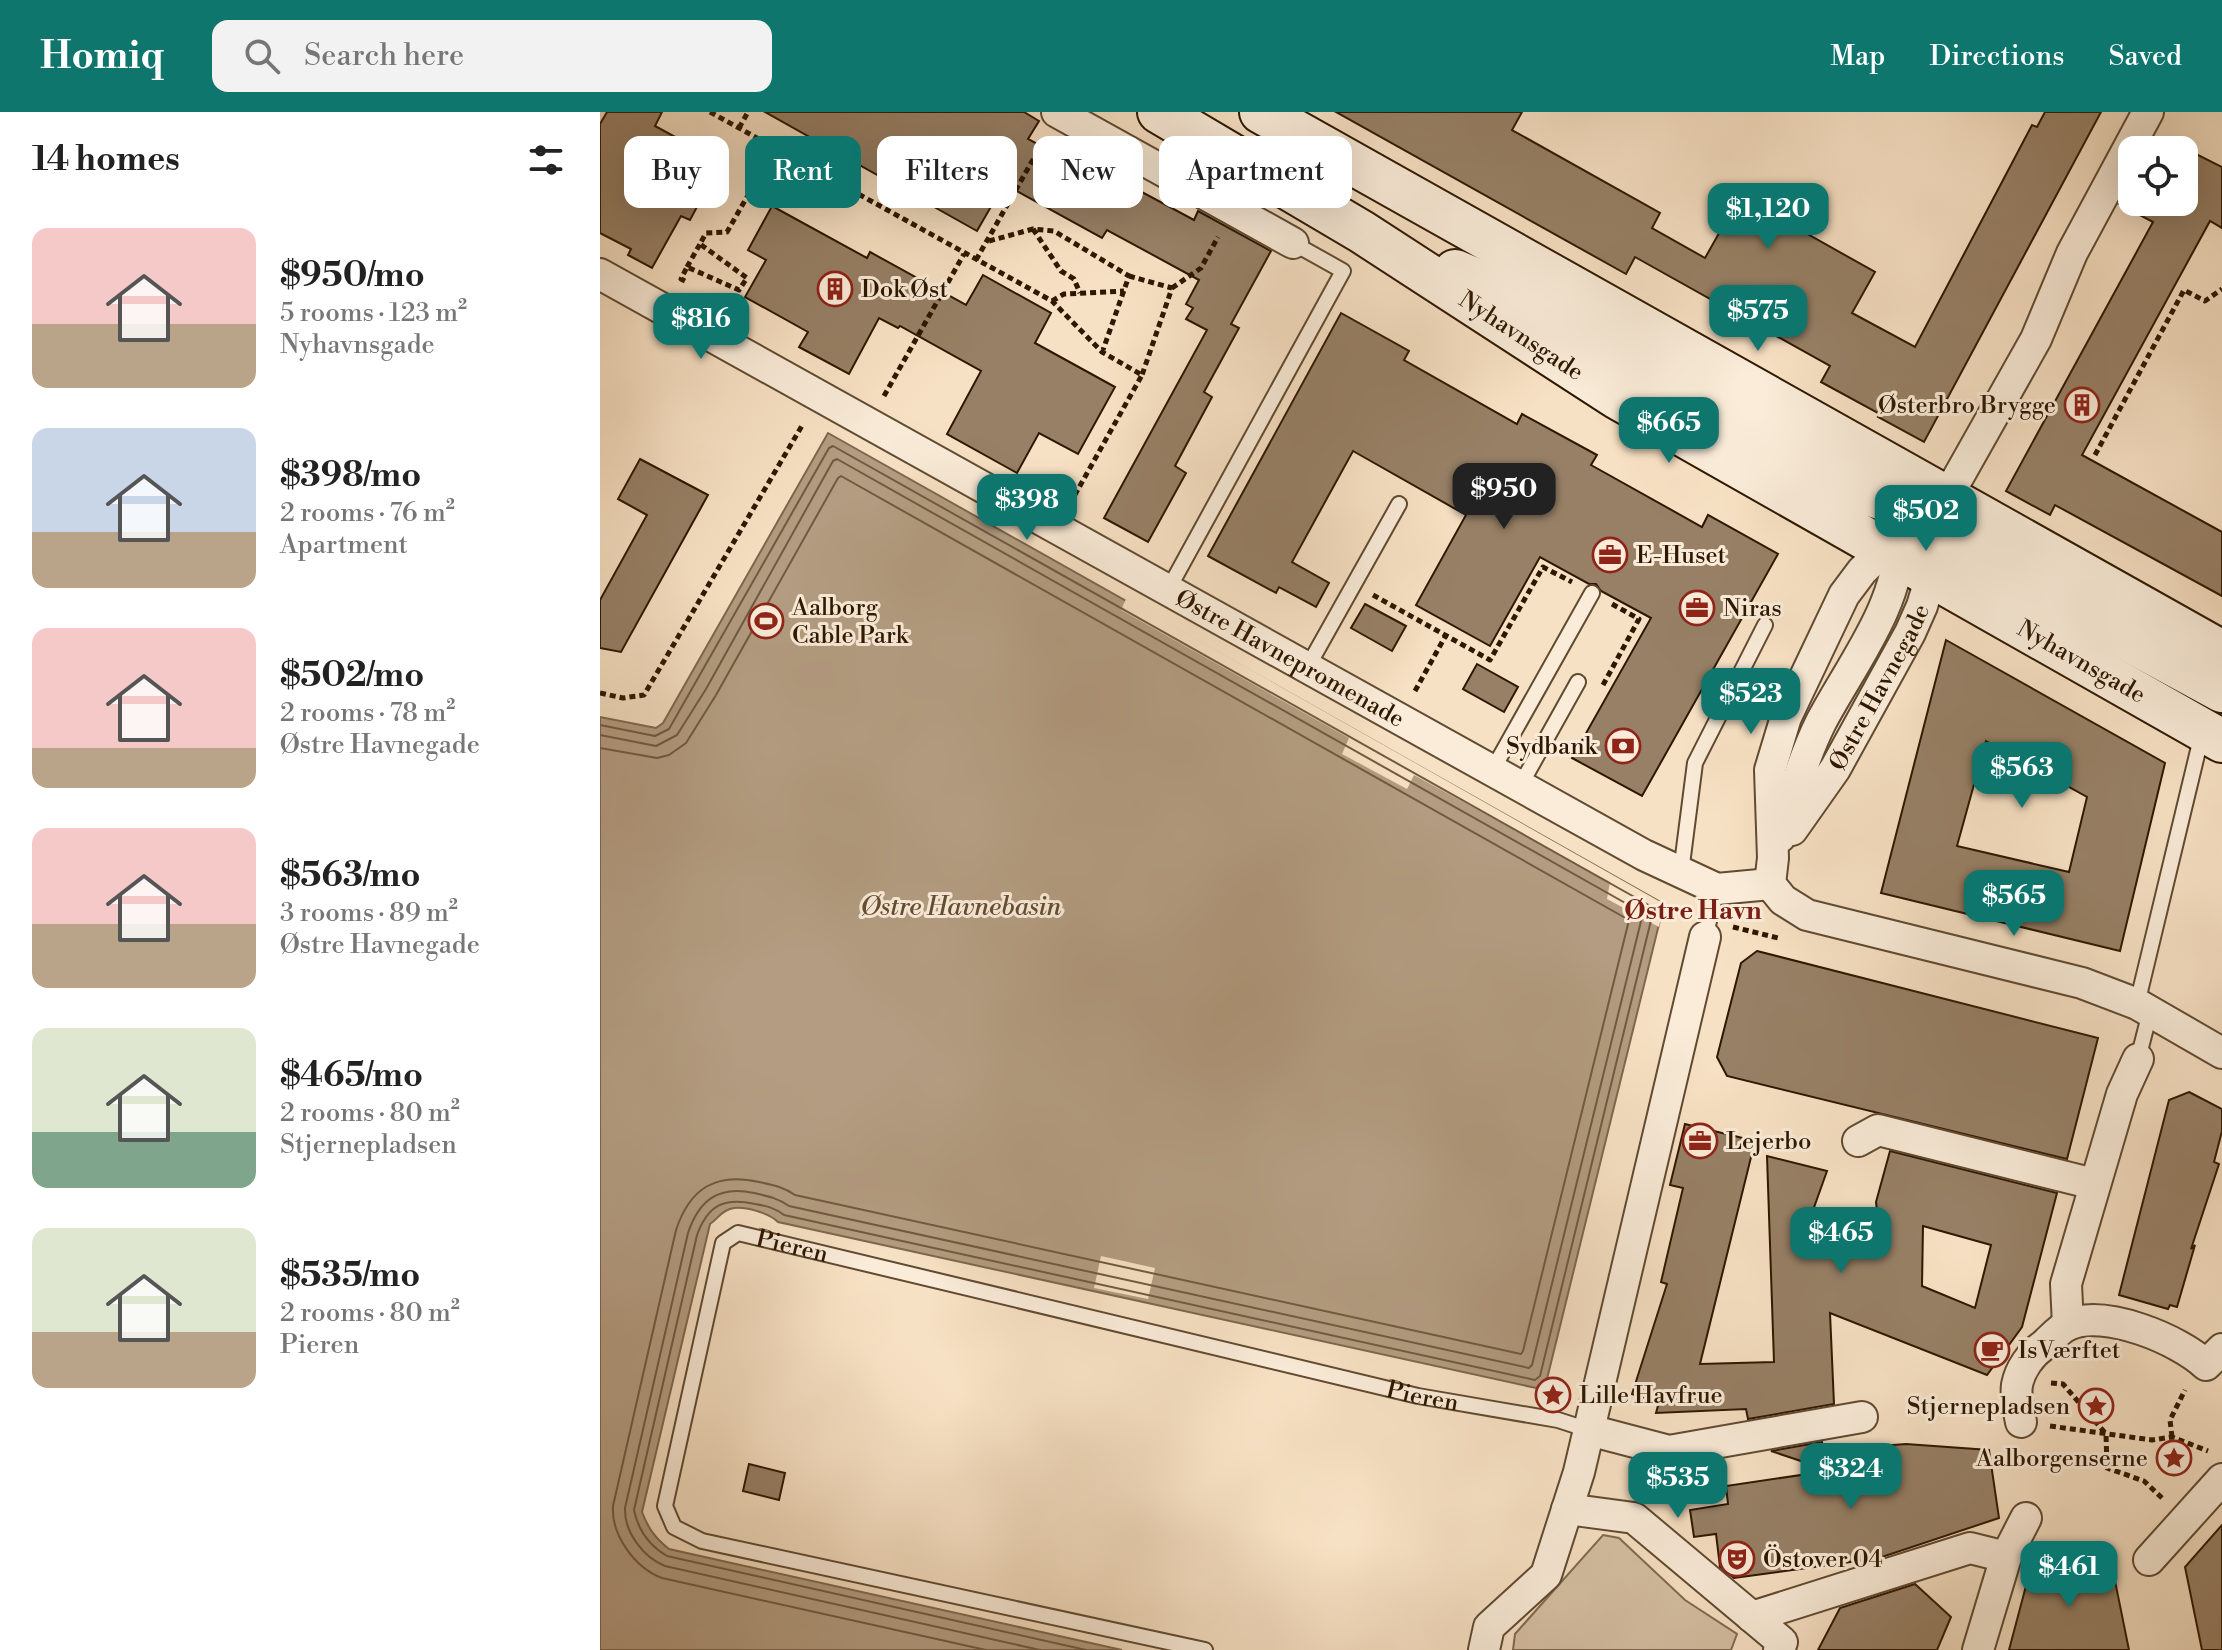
<!DOCTYPE html>
<html lang="en">
<head>
<meta charset="utf-8">
<style>
	:root { --surface:#fff; --page:#f2f2f2; --text:#222; --muted:#767676; --accent:#0f766e }
	body { margin:0; font-family:"Libre Bodoni",serif; background:var(--page); color:var(--text); height:100vh; display:flex; flex-direction:column; font-size:30px; white-space:nowrap }
	* { box-sizing:border-box; margin:0 }
	p { font-size:26px; color:var(--muted) }
	.icon { flex:none; width:44px; height:44px; fill:none; stroke:currentColor; stroke-width:2; stroke-linecap:round; stroke-linejoin:round }
	.map { position:relative; flex:1; overflow:hidden }
	.side { display:flex; flex-direction:column; background:var(--surface); width:600px }
	.side>* { flex:none }
	.guide { position:absolute; left:24px; top:24px; width:760px; height:72px; display:flex; gap:16px }
	.controls { position:absolute; left:1518px; top:24px; display:grid; gap:16px }
	.controls a { display:grid; place-items:center; width:80px; height:80px; border-radius:16px; background:var(--surface); box-shadow:0 8px 32px #0002; font-size:40px }
	.price { position:absolute; translate:-50% -68px; padding:0 18px; border-radius:16px; background:var(--accent); color:#fff; font-size:26px; line-height:52px; filter:drop-shadow(0 2px 4px #0008) }
	.price::after { content:''; position:absolute; left:50%; top:48px; width:24px; height:18px; margin-left:-12px; background:inherit; clip-path:polygon(0 0,100% 0,50% 100%) }
	.price.on { background:#222; color:#fff }
	ul { padding:0; list-style:none }
	li { display:flex; align-items:center; gap:24px; height:200px; padding:0 32px }
	li span { display:grid; place-items:center; flex:none; width:224px; height:160px; border-radius:16px; color:#555 }
	li>.icon { margin-inline-start:auto }
	span .icon { width:96px; height:96px; fill:#fffc; stroke-width:1 }
	li b { font-size:34px }
	h2 { display:flex; justify-content:space-between; align-items:center; height:96px; padding:0 32px; font-size:34px }
	.pill { padding:0 28px; border-radius:16px; background:var(--surface); box-shadow:0 8px 32px #0002; font-size:28px; line-height:72px }
	.pill.on { background:var(--accent); color:#fff }
	header { display:flex; align-items:center; gap:48px; box-sizing:border-box; height:112px; padding:0 40px; background:var(--accent); color:#fff }
	header strong { font-size:38px }
	nav { display:flex; gap:44px; margin-inline-start:auto; font-size:28px }
	.search { width:560px; height:72px; background:var(--page); display:flex; align-items:center; gap:20px; box-sizing:border-box; padding:0 28px; border-radius:16px; color:var(--muted); font-size:30px }
	main { display:flex; flex:1; min-height:0 }
	.map>svg:first-child { display:block }
	.green { fill:#d5bfa3; stroke:#826b52; stroke-width:2 }
	.water { fill:#b39c81; stroke:#7e674d; stroke-width:2 }
	.pier { fill:#f7e1c4 }
	.lines { fill:none; stroke-linecap:round; stroke-linejoin:round }
	.shore { stroke:#705a40; stroke-width:2 }
	.building { fill:#978066; stroke:#2e1700; stroke-width:2; fill-rule:evenodd }
	.lane-casing { stroke:#604a31; stroke-width:18 }
	.street-casing { stroke:#604a31; stroke-width:34 }
	.secondary-casing { stroke:#2e1700; stroke-width:46 }
	.path { stroke:#2e1700; stroke-width:5; stroke-dasharray:6 4; stroke-linecap:butt }
	.lane { stroke:#faecd9; stroke-width:14 }
	.street { stroke:#faecd9; stroke-width:30 }
	.secondary { stroke:#faecd9; stroke-width:42 }
	.labels { text-anchor:middle; stroke-width:6; stroke-linejoin:round; paint-order:stroke }
	.poi-label { font-size:24px; fill:#2e1700; stroke:#faecd9; text-anchor:start }
	.street-label { font-size:24px; fill:#2e1700; stroke:#faecd9 }
	.water-label { font-size:26px; font-style:italic; fill:#634c34; stroke:#faecd9 }
	.neighbourhood-label { font-size:26px; font-weight:bold; fill:#7a1f14; stroke:#faecd9 }
</style>
</head>
<body>
<header>
<strong>Homiq</strong>
<div class="search"><svg class="icon" aria-label="search" viewBox="0 0 24 24"><circle cx="10" cy="10" r="6"/><path d="M15 15l6 6"/></svg>Search here</div>
<nav><a>Map</a><a>Directions</a><a>Saved</a></nav>
</header>
<main>
<section class="side">
<h2>14 homes<svg class="icon" aria-label="filters" viewBox="0 0 24 24"><path d="M4 7h16M4 17h16"/><circle cx="9" cy="7" r="2"/><circle cx="15" cy="17" r="2"/></svg></h2>
<ul>
<li><span style="background:linear-gradient(#f6c9c9 60%,#b9a48a 0)"><svg class="icon" aria-label="home" viewBox="0 0 24 24"><path d="M3 11l9-7 9 7M6 9v11h12V9"/></svg></span><div><b>$950/mo</b><p>5 rooms · 123 m²</p><p>Nyhavnsgade</p></div></li>
<li><span style="background:linear-gradient(#c9d6e8 65%,#b9a48a 0)"><svg class="icon" aria-label="home" viewBox="0 0 24 24"><path d="M3 11l9-7 9 7M6 9v11h12V9"/></svg></span><div><b>$398/mo</b><p>2 rooms · 76 m²</p><p>Apartment</p></div></li>
<li><span style="background:linear-gradient(#f6c9c9 75%,#b9a48a 0)"><svg class="icon" aria-label="home" viewBox="0 0 24 24"><path d="M3 11l9-7 9 7M6 9v11h12V9"/></svg></span><div><b>$502/mo</b><p>2 rooms · 78 m²</p><p>Østre Havnegade</p></div></li>
<li><span style="background:linear-gradient(#f6c9c9 60%,#b9a48a 0)"><svg class="icon" aria-label="home" viewBox="0 0 24 24"><path d="M3 11l9-7 9 7M6 9v11h12V9"/></svg></span><div><b>$563/mo</b><p>3 rooms · 89 m²</p><p>Østre Havnegade</p></div></li>
<li><span style="background:linear-gradient(#dfe7d0 65%,#7fa58c 0)"><svg class="icon" aria-label="home" viewBox="0 0 24 24"><path d="M3 11l9-7 9 7M6 9v11h12V9"/></svg></span><div><b>$465/mo</b><p>2 rooms · 80 m²</p><p>Stjernepladsen</p></div></li>
<li><span style="background:linear-gradient(#dfe7d0 65%,#b9a48a 0)"><svg class="icon" aria-label="home" viewBox="0 0 24 24"><path d="M3 11l9-7 9 7M6 9v11h12V9"/></svg></span><div><b>$535/mo</b><p>2 rooms · 80 m²</p><p>Pieren</p></div></li>
</ul>
</section>
<div class="map">
<svg width="1622" height="1538" viewBox="0 0 1622 1538">
	<rect width="100%" height="100%" fill="#f7e1c4"/>
	<filter id="stains"><feTurbulence type="fractalNoise" baseFrequency=".0025" numOctaves="4"/><feColorMatrix values="0 0 0 0 .2 0 0 0 0 .09 0 0 0 0 .02 0 0 0 .5 -.17"/></filter>
	<radialGradient id="worn" r=".72"><stop offset=".6" stop-color="#630" stop-opacity="0"/><stop offset="1" stop-color="#630" stop-opacity=".3"/></radialGradient>
	<polygon class="green" points="1003,1423 1019,1426 1085,1488 1137,1522 1131,1538 913,1538 915,1522"/>
	<path class="water" d="M228 321 1064 792 946 1271 936 1276 178 1110C169 1101 143 1093 130 1097 120 1100 118 1107 110 1112L42 1400C48 1416 55 1426 69 1437L522 1538H0V605L56 616 63 611Z"/>
	<g class="pier">
		<polygon points="526,487 1064,792 1059,815 1007,787 1010,770 814,663 807,677 742,642 749,626 521,498"/>
		<polygon points="501,1144 555,1156 548,1187 494,1176"/>
	</g>
	<g class="lines">
		<g class="shore">
			<path d="M0 613 55 624 69 617 229 336 233 334 1054 796 940 1264 935 1268 184 1103C175 1096 167 1094 155 1092 124 1085 108 1093 97 1123L34 1398C38 1418 50 1434 67 1444L486 1538"/>
			<path d="M0 623 56 634 77 623 106 577 233 349 237 347 1043 801 932 1253 929 1256 189 1094C178 1086 167 1084 154 1081 119 1073 99 1088 88 1121L25 1396C24 1420 43 1445 65 1454L440 1538"/>
			<path d="M0 636 57 646 69 643 86 631 116 583 238 366 241 364 1029 808 923 1239 921 1242 195 1083C184 1075 173 1073 159 1070 116 1060 90 1076 76 1118L13 1394C11 1423 35 1456 62 1466L386 1538"/>
		</g>
	</g>
	<g class="building">
		<polygon points="7,0 62,0 55,14 121,50 90,108 81,104 52,156 28,143 31,137 0,121 0,12"/>
		<polygon points="165,0 424,0 439,9 428,27 525,80 529,73 594,108 598,99 671,139 631,212 639,216 604,280 612,285 575,354 586,361 548,430 504,406 607,218 586,207 593,196 586,192 599,168 507,118 502,126 404,72 377,119"/>
		<polygon points="736,0 922,0 912,18 1060,101 1052,116 1105,146 1140,84 1275,160 1252,201 1315,235 1432,13 1437,15 1445,0 1501,0 1324,330 1278,305 1280,302 1221,270 1230,254 1035,145 1026,162"/>
		<polygon points="1584,36 1622,55 1622,116 1610,109 1482,343 1622,420 1622,484 1455,393 1450,403 1406,379 1553,110 1519,92 1584,90"/>
		<polygon points="172,94 267,146 270,140 366,193 383,163 451,201 435,231 515,275 478,342 439,321 417,361 347,322 381,259 300,214 298,216 279,206 249,262 199,235 208,220 145,185 166,148 148,138"/>
		<polygon points="741,201 809,239 804,248 917,312 922,302 997,343 991,353 1102,415 1108,403 1178,442 1042,684 972,646 1051,506 1001,479 996,472 989,472 940,445 890,534 816,493 866,403 753,339 692,450 729,471 716,495 679,475 676,481 608,444"/>
		<polygon points="40,347 108,383 21,540 0,536 0,488 47,403 18,387"/>
		<polygon points="765,492 806,514 792,539 751,516"/>
		<path d="M1346 528 1565 651 1520 839 1281 781ZM1386 629 1487 685 1469 760 1357 734Z"/>
		<polygon points="877,552 918,575 904,600 863,577"/>
		<polygon points="1157,839 1498,926 1467,1047 1127,964 1117,945 1141,851"/>
		<polygon points="1589,980 1622,997 1622,1019 1614,1050 1619,1052 1591,1137 1595,1133 1577,1195 1570,1193 1568,1197 1519,1183 1569,988"/>
		<path d="M1085 1012 1155 1029 1100 1252 1174 1250 1167 1044 1227 1059 1206 1118 1279 1117 1276 1090 1290 1039 1457 1081 1422 1215 1387 1263 1230 1201 1234 1292 1148 1307 1146 1297 1056 1301 1059 1290 1032 1282 1067 1172 1061 1170 1083 1076 1070 1073ZM1323 1114 1391 1133 1375 1196 1322 1174Z"/>
		<polygon points="1222,1330 1225,1357 1171,1339"/>
		<polygon points="1306,1332 1389,1338 1399,1406 1264,1451 1265,1448 1134,1466 1120,1455 1116,1422 1094,1425 1090,1398 1128,1392 1126,1374 1283,1351 1281,1334"/>
		<polygon points="149,1352 185,1361 179,1388 143,1379"/>
		<polygon points="1622,1413 1622,1538 1602,1538 1585,1455"/>
		<polygon points="1435,1440 1513,1459 1529,1538 1409,1538"/>
		<polygon points="1315,1472 1351,1505 1337,1538 1218,1538 1240,1496"/>
	</g>
	<g class="lines">
		<g class="lane-casing">
			<g id="lane">
				<polyline points="568,478 743,159 693,131"/>
				<polyline points="707,556 799,392"/>
				<polyline points="892,659 992,481"/>
				<polyline points="920,674 978,570"/>
				<polyline points="1081,760 1095,651 1165,513"/>
				<polyline points="1105,825 1117,777"/>
				<polyline points="1537,892 1602,622"/>
				<polyline points="1538,947 1550,900"/>
				<path id="s1" d="M605 1538 102 1429 74 1415 65 1394 123 1131 138 1121 818 1284 958 1308 989 1318"/>
			</g>
		</g>
		<g class="street-casing">
			<g id="street">
				<polyline points="457,0 693,131"/>
				<path id="s2" d="M0 162 1044 743 1117 777 1170 772"/>
				<polyline points="1333,397 1347,385 1436,227 1472,141 1548,0"/>
				<polyline points="1298,424 1262,459 1244,483 1186,605 1170,658 1173,746 1170,772 1183,788 1207,803 1482,871 1537,892 1622,941"/>
				<path id="s3" d="M1192 718 1235 657 1310 521 1322 494 1336 448"/>
				<path d="M1180 725C1192 687 1203 646 1221 610 1251 553 1299 494 1300 427"/>
				<polyline points="1258,1029 1278,1018 1494,1072"/>
				<polyline points="1468,1213 1466,1172 1522,982 1538,947"/>
				<path d="M1421 1310C1419 1299 1415 1284 1417 1273 1420 1257 1431 1242 1444 1233 1451 1227 1459 1217 1468 1213 1504 1196 1580 1228 1606 1253L1622 1237"/>
				<polyline points="989,1318 1069,1339 1262,1305"/>
				<polyline points="967,1397 1034,1406 1182,1530 1179,1538"/>
				<polyline points="1549,1448 1622,1367"/>
				<polyline points="1152,1505 1370,1436 1406,1445"/>
				<polyline points="884,1538 889,1515 946,1463 979,1360 1105,825"/>
				<polyline points="1378,1538 1406,1445 1426,1406"/>
			</g>
		</g>
		<g class="secondary-casing">
			<g id="secondary">
				<path id="s4" d="M559 0 762 120 1016 285 1622 629"/>
				<polyline points="661,0 1622,540"/>
				<path d="M855 159 920 186 1271 383C1298 393 1319 395 1347 385"/>
				<polyline points="1282,437 1318,427 1341,428 1375,442 1482,503 1622,579"/>
			</g>
		</g>
		<g class="path">
			<polyline points="110,0 452,189 502,240 542,263 472,388"/>
			<polyline points="139,16 148,0"/>
			<polyline points="433,117 461,159 474,167 480,181"/>
			<polyline points="389,129 433,117 454,119 529,164 503,238"/>
			<polyline points="376,148 443,30"/>
			<polyline points="87,155 100,132"/>
			<polyline points="529,164 572,176 542,263"/>
			<polyline points="85,169 81,167 87,155 139,178 147,166 100,132 106,121 127,120 175,36"/>
			<polyline points="572,176 601,156 618,125"/>
			<polyline points="452,189 464,182 524,179"/>
			<polyline points="284,284 364,142"/>
			<polyline points="1495,343 1584,178 1605,189 1622,177"/>
			<polyline points="773,483 890,548 943,455 972,470"/>
			<polyline points="1003,573 1039,507 1012,492"/>
			<polyline points="815,579 846,523"/>
			<polyline points="0,581 23,586 44,583 203,312"/>
			<polyline points="1133,815 1178,826"/>
			<polyline points="1451,1271 1463,1272 1506,1322 1507,1356 1544,1369 1563,1387"/>
			<polyline points="1450,1314 1552,1328 1572,1325 1608,1339"/>
			<polyline points="1572,1325 1570,1308 1585,1278"/>
		</g>
		<use href="#lane" class="lane"/>
		<use href="#street" class="street"/>
		<use href="#secondary" class="secondary"/>
	</g>
	<defs>
		<g id="building-ring" transform="scale(1.8)"><circle r="9.5" fill="#faecd9" stroke="#8f2418" stroke-width="1.5"/><path d="M-4-6H4V6H1V3H-1V6H-4ZM-2.5-4.3h1.7v1.8h-1.7ZM.8-4.3h1.7v1.8H.8ZM-2.5-1h1.7V.8h-1.7ZM.8-1h1.7V.8H.8Z" fill="#8f2418"/></g>
		<g id="office-ring" transform="scale(1.8)"><circle r="9.5" fill="#faecd9" stroke="#8f2418" stroke-width="1.5"/><path d="M-6-3h4V-5.5h4V-3h4V5H-6ZM-1-4.5V-3h2v-1.5ZM-6 0V1H6V0Z" fill="#8f2418"/></g>
		<g id="stadium-ring" transform="scale(1.8)"><circle r="9.5" fill="#faecd9" stroke="#8f2418" stroke-width="1.5"/><path d="M0-5a6.5 5 0 1 0 0 10a6.5 5 0 1 0 0-10ZM-3.5-1.8h7v3.6h-7Z" fill="#8f2418"/></g>
		<g id="bank-ring" transform="scale(1.8)"><circle r="9.5" fill="#faecd9" stroke="#8f2418" stroke-width="1.5"/><path d="M-6-4H6V4H-6ZM0-2.3a2.3 2.3 0 1 0 0 4.6a2.3 2.3 0 1 0 0-4.6Z" fill="#8f2418"/></g>
		<g id="cafe-ring" transform="scale(1.8)"><circle r="9.5" fill="#faecd9" stroke="#8f2418" stroke-width="1.5"/><path d="M-5.5-4.5H6V0H3Q3 3.5 0 3.5H-2.5Q-5.5 3.5-5.5 0ZM3-3.2v2h1.7v-2ZM-6 4.5H4V6H-6Z" fill="#8f2418"/></g>
		<g id="sight-ring" transform="scale(1.8)"><circle r="9.5" fill="#faecd9" stroke="#8f2418" stroke-width="1.5"/><path d="M0-6L1.8-2.2L6-1.7L2.9 1.2L3.7 5.4L0 3.3L-3.7 5.4L-2.9 1.2L-6-1.7L-1.8-2.2Z" fill="#8f2418"/></g>
		<g id="theatre-ring" transform="scale(1.8)"><circle r="9.5" fill="#faecd9" stroke="#8f2418" stroke-width="1.5"/><path d="M-5-5.5Q0-4 5-5.5V0Q5 5 0 6Q-5 5-5 0ZM-3.3-2.5H-1v1.5H-3.3ZM1-2.5H3.3v1.5H1ZM-2.8 1Q0 5.5 2.8 1Z" fill="#8f2418"/></g>
	</defs>
	<g fill-rule="evenodd">
		<use href="#building-ring" x="235" y="177"/>
		<use href="#building-ring" x="1482" y="293"/>
		<use href="#office-ring" x="1010" y="443"/>
		<use href="#office-ring" x="1097" y="496"/>
		<use href="#stadium-ring" x="166" y="509"/>
		<use href="#bank-ring" x="1023" y="634"/>
		<use href="#office-ring" x="1100" y="1029"/>
		<use href="#cafe-ring" x="1392" y="1238"/>
		<use href="#sight-ring" x="953" y="1283"/>
		<use href="#sight-ring" x="1496" y="1294"/>
		<use href="#sight-ring" x="1574" y="1346"/>
		<use href="#theatre-ring" x="1137" y="1447"/>
	</g>
	<g class="labels">
		<g class="poi-label">
			<text x="261" y="185">Dok Øst</text>
			<text x="1456" y="301" text-anchor="end">Østerbro Brygge</text>
			<text x="1036" y="451">E-Huset</text>
			<text x="192" y="503">Aalborg<tspan x="192" dy="28">Cable Park</tspan></text>
			<text x="1123" y="504">Niras</text>
			<text x="997" y="642" text-anchor="end">Sydbank</text>
			<text x="1126" y="1037">Lejerbo</text>
			<text x="1418" y="1246">IsVærftet</text>
			<text x="979" y="1291">Lille Havfrue</text>
			<text x="1470" y="1302" text-anchor="end">Stjernepladsen</text>
			<text x="1548" y="1354" text-anchor="end">Aalborgenserne</text>
			<text x="1163" y="1455">Östover 04</text>
		</g>
		<g class="street-label">
			<text dy="8" stroke="none"><textPath href="#s4" startOffset="426">Nyhavnsgade</textPath></text>
			<text dy="8" stroke="none"><textPath href="#s2" startOffset="790">Østre Havnepromenade</textPath></text>
			<text dy="8" stroke="none"><textPath href="#s4" startOffset="1074">Nyhavnsgade</textPath></text>
			<text dy="8" stroke="none"><textPath href="#s3" startOffset="168">Østre Havnegade</textPath></text>
			<text dy="8" stroke="none"><textPath href="#s1" startOffset="912">Pieren</textPath></text>
			<text dy="8" stroke="none"><textPath href="#s1" startOffset="1560">Pieren</textPath></text>
		</g>
		<g class="water-label">
			<text x="361" y="803">Østre Havnebasin</text>
		</g>
		<g class="neighbourhood-label">
			<text x="1093" y="807">Østre Havn</text>
		</g>
	</g>
	<rect width="100%" height="100%" filter="url(#stains)"/>
	<rect width="100%" height="100%" fill="url(#worn)"/>
</svg>
<div class="controls">
<a><svg class="icon" aria-label="locate" viewBox="0 0 24 24"><circle cx="12" cy="12" r="6"/><path d="M12 2v4M12 18v4M2 12h4M18 12h4"/></svg></a>
</div>
<b class="price" style="left:1168px;top:139px">$1,120</b>
<b class="price" style="left:1158px;top:241px">$575</b>
<b class="price" style="left:101px;top:249px">$816</b>
<b class="price" style="left:1069px;top:353px">$665</b>
<b class="price on" style="left:904px;top:419px">$950</b>
<b class="price" style="left:427px;top:430px">$398</b>
<b class="price" style="left:1326px;top:441px">$502</b>
<b class="price" style="left:1151px;top:624px">$523</b>
<b class="price" style="left:1422px;top:698px">$563</b>
<b class="price" style="left:1414px;top:826px">$565</b>
<b class="price" style="left:1241px;top:1163px">$465</b>
<b class="price" style="left:1251px;top:1399px">$324</b>
<b class="price" style="left:1078px;top:1408px">$535</b>
<b class="price" style="left:1469px;top:1497px">$461</b>
<div class="guide">
<a class="pill">Buy</a>
<a class="pill on">Rent</a>
<a class="pill">Filters</a>
<a class="pill">New</a>
<a class="pill">Apartment</a>
</div>
</div>
</main>
</body>
</html>
